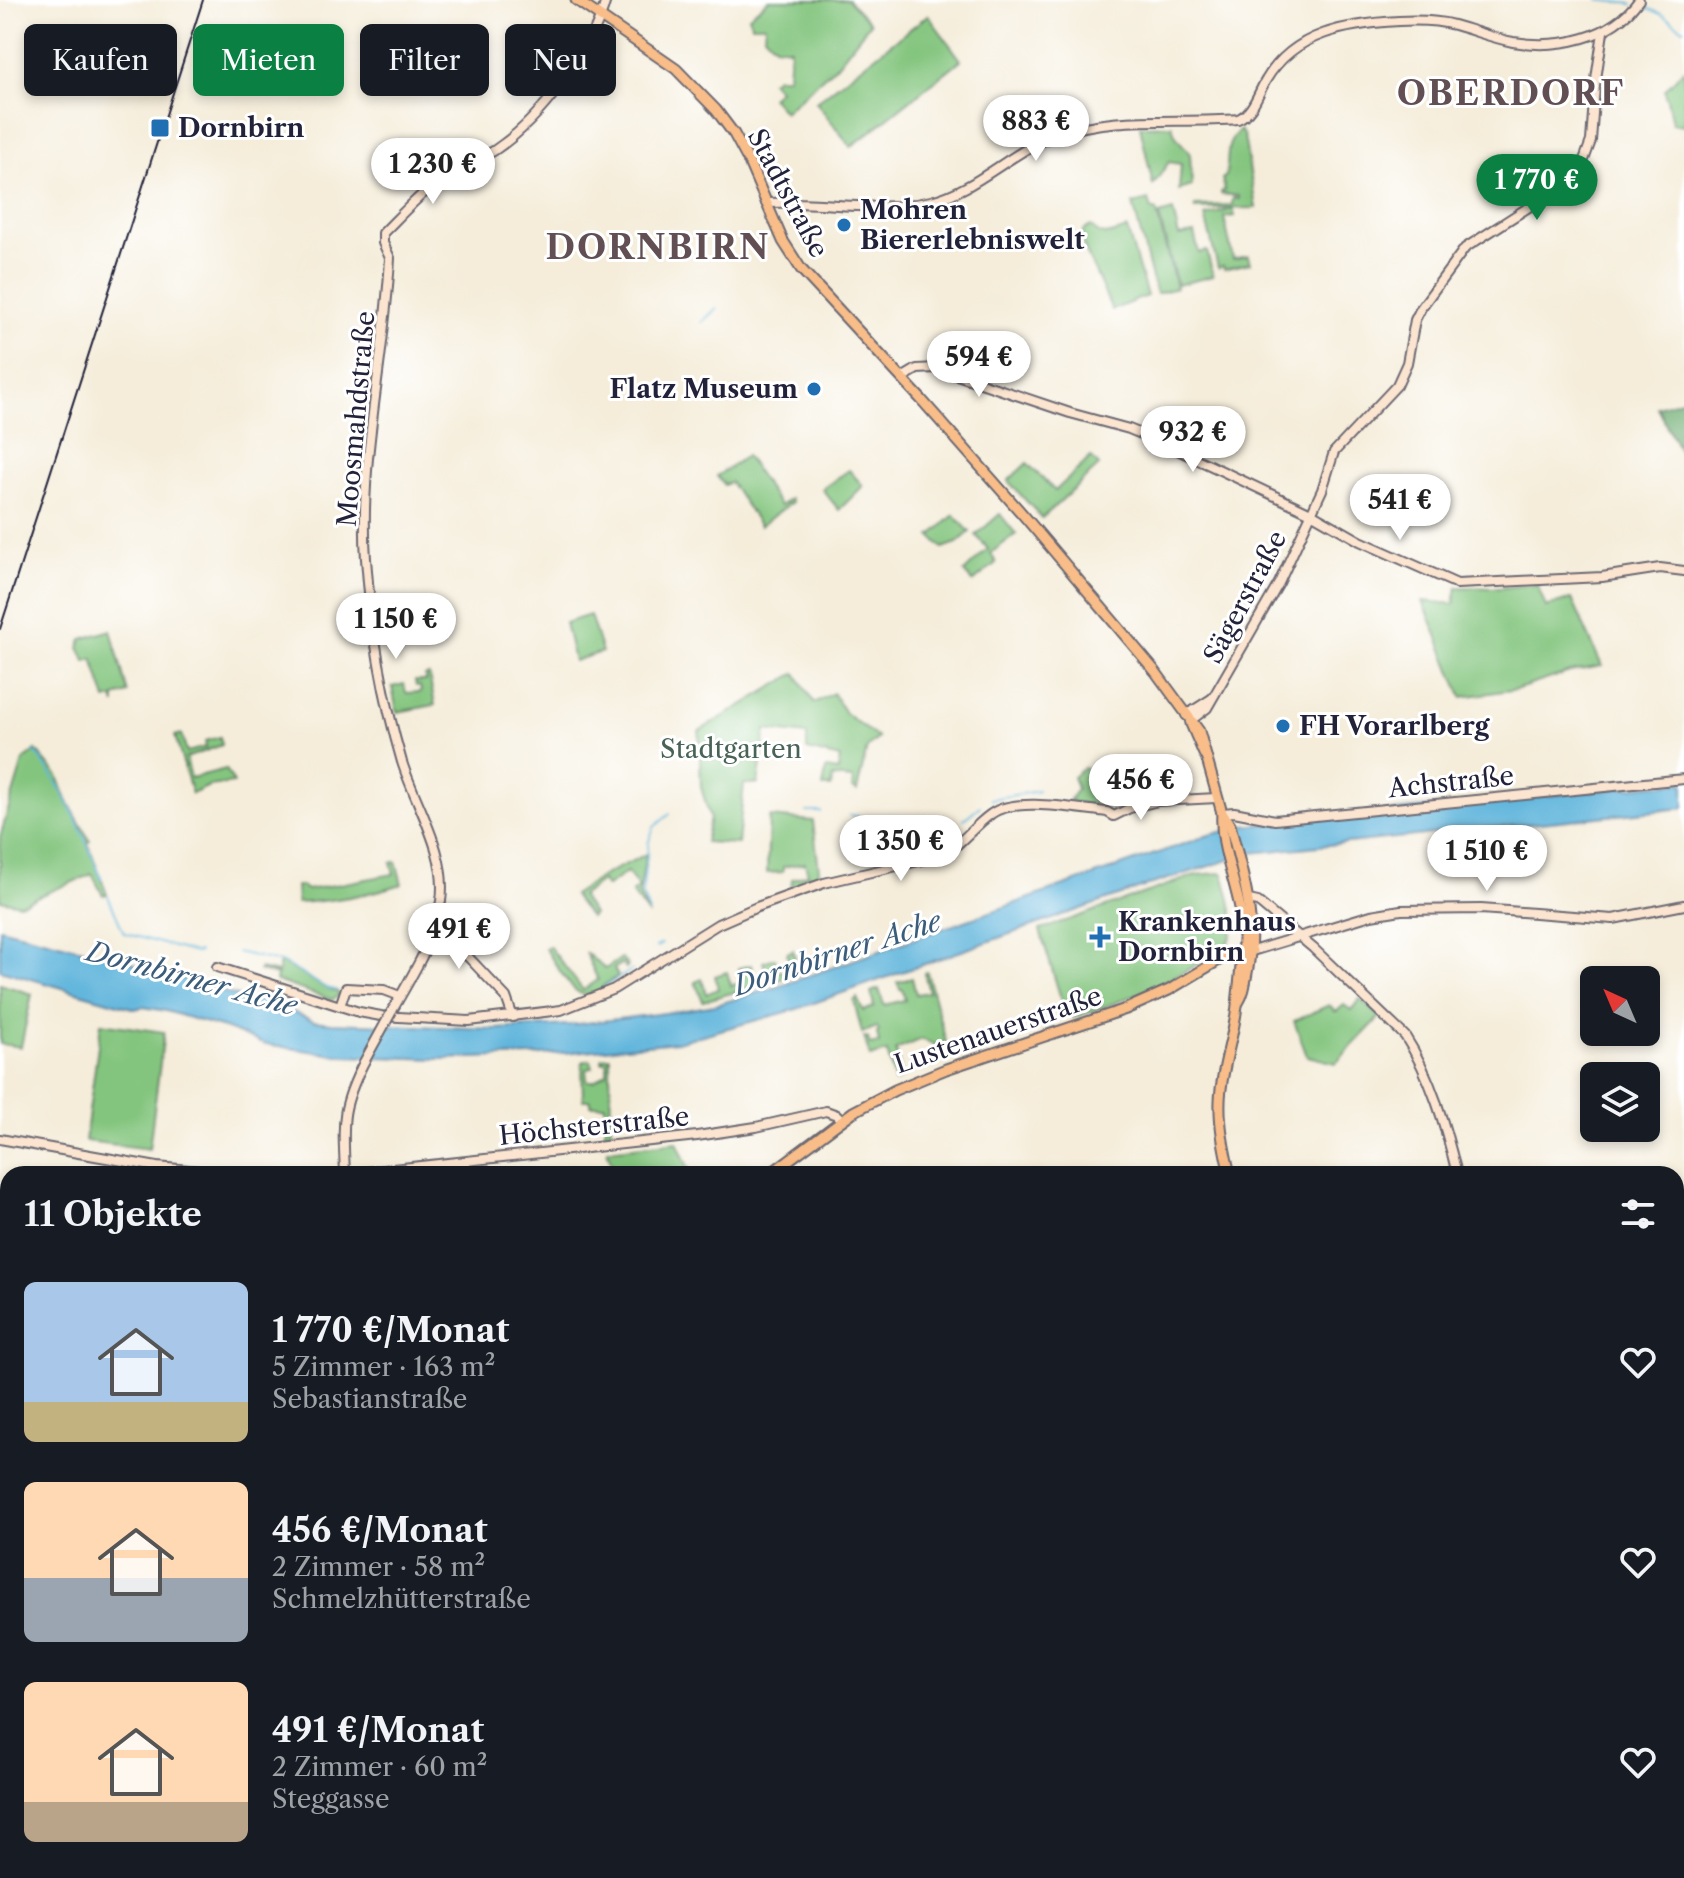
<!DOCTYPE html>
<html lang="de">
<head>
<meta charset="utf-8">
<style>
	:root { --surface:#171b24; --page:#242831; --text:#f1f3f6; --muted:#9ea1a6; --accent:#0b8043 }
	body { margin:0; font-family:"Libre Caslon Text",serif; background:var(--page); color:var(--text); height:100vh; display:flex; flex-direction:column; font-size:30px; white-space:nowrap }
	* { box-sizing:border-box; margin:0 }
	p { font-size:26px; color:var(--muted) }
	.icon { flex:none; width:44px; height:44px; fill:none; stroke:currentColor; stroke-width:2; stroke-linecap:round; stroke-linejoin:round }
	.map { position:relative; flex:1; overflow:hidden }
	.details { position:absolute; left:0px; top:1166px; width:1684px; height:712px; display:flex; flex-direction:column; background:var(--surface); border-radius:24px 24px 0 0; box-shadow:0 4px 12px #0003 }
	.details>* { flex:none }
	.guide { position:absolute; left:24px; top:24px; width:800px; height:72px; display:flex; gap:16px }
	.needle { width:52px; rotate:316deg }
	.tools { position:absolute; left:1580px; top:966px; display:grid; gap:16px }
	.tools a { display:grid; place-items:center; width:80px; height:80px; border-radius:12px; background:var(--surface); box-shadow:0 4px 12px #0003; font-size:40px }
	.price { position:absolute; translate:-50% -68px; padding:0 18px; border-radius:28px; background:#fff; color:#222; font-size:26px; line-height:52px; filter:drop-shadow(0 2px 4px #0008) }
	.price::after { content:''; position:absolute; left:50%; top:48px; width:24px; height:18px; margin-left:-12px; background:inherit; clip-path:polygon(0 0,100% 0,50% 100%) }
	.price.active { background:var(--accent); color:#fff }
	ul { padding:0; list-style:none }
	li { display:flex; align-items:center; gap:24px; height:200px; padding:0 24px }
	li span { display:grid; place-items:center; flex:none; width:224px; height:160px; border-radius:12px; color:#555 }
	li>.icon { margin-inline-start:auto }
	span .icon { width:96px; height:96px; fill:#fffc; stroke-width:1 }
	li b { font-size:34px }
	h2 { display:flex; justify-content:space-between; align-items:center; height:96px; padding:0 24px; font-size:34px }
	.chip { padding:0 28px; border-radius:12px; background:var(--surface); box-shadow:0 4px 12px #0003; font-size:28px; line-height:72px }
	.chip.active { background:var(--accent); color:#fff }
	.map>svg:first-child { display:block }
	.green { fill:#83c57e; stroke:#52745c; stroke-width:2 }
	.forest { fill:#6aaa6d; stroke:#466654; stroke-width:2 }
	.water { fill:#60b5dc; stroke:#416c8c; stroke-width:2 }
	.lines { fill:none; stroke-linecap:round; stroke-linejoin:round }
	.stream { stroke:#60b5dc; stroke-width:2 }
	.secondary-casing { stroke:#6c6973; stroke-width:12 }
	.primary-casing { stroke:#6c6973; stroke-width:13 }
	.secondary { stroke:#fce5d0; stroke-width:8 }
	.primary { stroke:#f8bd89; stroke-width:9 }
	.rail { stroke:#22223b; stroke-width:2 }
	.secondary-bridge-casing { stroke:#6c6973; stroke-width:12; stroke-linecap:butt }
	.secondary-bridge { stroke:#fce5d0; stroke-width:8 }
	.poi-dot { fill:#1f6fb2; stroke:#fff; stroke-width:3 }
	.labels { text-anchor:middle; stroke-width:6; stroke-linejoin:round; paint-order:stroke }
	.poi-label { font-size:26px; font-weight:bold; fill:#22223b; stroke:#fff; text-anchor:start }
	.street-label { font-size:26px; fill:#22223b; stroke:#fff }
	.park-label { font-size:26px; fill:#496356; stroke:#fff }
	.water-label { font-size:28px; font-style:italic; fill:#3b5d7b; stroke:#fff }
	.district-label { font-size:34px; font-weight:bold; letter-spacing:2px; fill:#614f54; stroke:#fff }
</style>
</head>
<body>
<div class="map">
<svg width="1684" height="1878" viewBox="0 0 1684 1878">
	<rect width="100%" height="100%" fill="#fff"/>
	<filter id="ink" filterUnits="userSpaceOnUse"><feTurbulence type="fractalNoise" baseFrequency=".0125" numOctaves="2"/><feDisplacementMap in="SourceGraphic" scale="16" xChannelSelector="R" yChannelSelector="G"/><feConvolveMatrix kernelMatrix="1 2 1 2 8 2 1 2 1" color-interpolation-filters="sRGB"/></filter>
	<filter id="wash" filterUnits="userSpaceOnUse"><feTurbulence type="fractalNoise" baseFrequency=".006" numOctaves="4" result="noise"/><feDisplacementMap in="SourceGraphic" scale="32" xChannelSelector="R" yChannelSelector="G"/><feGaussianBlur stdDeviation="1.8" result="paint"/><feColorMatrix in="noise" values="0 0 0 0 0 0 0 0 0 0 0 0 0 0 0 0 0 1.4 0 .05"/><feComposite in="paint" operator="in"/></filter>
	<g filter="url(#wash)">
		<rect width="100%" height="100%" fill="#f5edda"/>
		<g class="green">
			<polygon points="769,0 848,0 870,23 837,65 784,112 771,97 779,90 771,81 777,77 788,77 790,48 775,46 764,35 765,25 752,25 749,16"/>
			<polygon points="928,15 961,60 851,147 816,102"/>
			<polygon points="1684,69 1684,125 1672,123 1665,90"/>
			<polygon points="1172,125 1175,135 1190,154 1192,186 1179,190 1181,164 1169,162 1153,185 1140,126"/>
			<path d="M1240 130 1244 136 1256 208 1195 209V206L1232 205 1233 198 1239 199V196L1221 194V192L1225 190 1222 179 1226 176C1229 157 1224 143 1240 130Z"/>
			<polygon points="1149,200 1152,210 1156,210 1176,288 1156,294 1133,204"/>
			<polygon points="1233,209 1235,216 1224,217 1233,259 1248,256 1250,263 1224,269 1223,266 1218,268 1205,216"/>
			<polygon points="1173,211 1179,236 1194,233 1199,253 1207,251 1213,276 1177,285 1159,215"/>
			<path d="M1091 226C1102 240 1112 234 1127 229L1147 296 1112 310 1080 238 1084 230Z"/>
			<polygon points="746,456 780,506 790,499 792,502 760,526 730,482 724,485 717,476"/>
			<polygon points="1091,457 1099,466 1042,518 1008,481 1027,463 1055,491"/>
			<polygon points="849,470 863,486 839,510 822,489"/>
			<polygon points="1000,514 1016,534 991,553 996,563 973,582 964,572 988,549 976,535"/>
			<polygon points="954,515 970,532 957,543 943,548 931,536"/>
			<polygon points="1537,584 1546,607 1572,599 1602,666 1570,672 1518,689 1462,697 1423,601 1454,604 1457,587 1500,588"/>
			<polygon points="590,615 602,652 574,661 565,623"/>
			<polygon points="111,630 128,693 115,697 115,705 113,698 106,700 93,659 86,661 79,648 82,639"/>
			<polygon points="796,673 814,703 833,693 845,713 878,738 867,748 857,791 852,789 853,779 833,777 831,787 823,787 826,769 838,771 840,758 807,750 807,735 766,730 758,784 744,784 738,844 705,842 710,818 701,787 699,731"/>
			<polygon points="429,675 435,705 397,712 392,687 404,684 406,693 421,692 420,686 416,686 415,681 426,681 425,676"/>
			<polygon points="181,734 187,752 206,747 205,741 220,737 222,745 186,758 191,778 226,769 234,783 209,786 192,794 175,736"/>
			<polygon points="36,750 58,776 67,800 90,841 88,843 107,894 103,895 92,874 20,904 0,900 0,837 23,761"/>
			<polygon points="1084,768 1108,782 1100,801 1094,800 1093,806 1069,801 1077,789 1073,777"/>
			<polygon points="769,817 813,821 820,878 791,888 792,879 808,874 805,863 783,867 783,872 767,873"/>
			<polygon points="646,854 639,894 649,916 632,893 639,888 627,872 606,887 602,881 581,896 593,914 590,917 573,895 604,875"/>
			<path d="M396 861 402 884C368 895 333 901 297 903L296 886H302L307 890 394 874 391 863Z"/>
			<path d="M1219 873 1223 874C1229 895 1240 926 1227 945 1180 979 1128 999 1073 1018L1065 1012 1040 930 1196 875Z"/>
			<path d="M549 946 583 990 598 980 585 952 605 969 622 958 628 966 626 968 622 963 614 969 618 976 603 986 604 989C599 991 591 995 585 995 571 994 553 959 545 948Z"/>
			<polygon points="793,950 799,974 703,1001 695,982 702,979 706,994 718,989 715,976 727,972 731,986 742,982 739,968 751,965 755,979 767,975 763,962 775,958 779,972 791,969 787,953"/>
			<polygon points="280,962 326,988 338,992 338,996 332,1000 276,981 277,975 259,971 260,969 278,973"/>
			<polygon points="927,972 946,1042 937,1046 922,1039 896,1050 902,1078 895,1082 887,1052 870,1057 864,1037 868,1038 870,1045 879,1043 877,1033 879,1031 877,1027 862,1033 854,1001 857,998 863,1011 874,1007 871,992 879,989 884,1005 905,1000 902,989 900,989 897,982 912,978 916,994 929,992 924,973"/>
			<polygon points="0,984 32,994 21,1047 0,1044"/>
			<polygon points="1360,999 1380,1017 1336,1063 1307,1056 1294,1021 1329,1005 1336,1012 1344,1005 1351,1010"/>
			<polygon points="101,1023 164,1032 149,1149 85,1141"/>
			<polygon points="610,1057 611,1139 602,1140 599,1136 605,1135 605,1105 591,1105 591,1100 583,1100 582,1062 590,1060 593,1068 586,1069 587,1081 594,1081 607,1073 607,1062 602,1062 602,1058"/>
			<polygon points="677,1142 689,1169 680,1174 615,1174 607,1150"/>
			<polygon points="314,1870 501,1870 513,1878 308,1878"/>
		</g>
		<polygon class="forest" points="1684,399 1684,460 1657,407"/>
		<polygon class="water" points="1684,782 1684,808 1251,853 1149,885 794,1010 677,1042 532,1056 439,1059 342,1056 264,1044 227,1029 166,1011 143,1007 135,1009 0,970 0,928 110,956 240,997 272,1003 314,1021 332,1023 495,1029 570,1025 673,1012 715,1005 777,987 1209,835 1244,826"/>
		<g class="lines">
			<g class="stream">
				<polyline points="1598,0 1633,4"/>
				<polyline points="1640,5 1661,14 1684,29"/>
				<polyline points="702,322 716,309"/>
				<path d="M34 751C66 789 83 834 102 880"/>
				<polyline points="991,799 1038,791"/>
				<polyline points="807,812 821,812"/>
				<polyline points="849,815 884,820"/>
				<polyline points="964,819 980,806"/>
				<polyline points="108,896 124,933 195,953 199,952"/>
				<polyline points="649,912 642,893 649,841 654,827 670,814"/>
				<polyline points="656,947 662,944"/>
				<polyline points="237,952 283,963 326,988 336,990"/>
				<polyline points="604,987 632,970"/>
			</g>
		</g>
	</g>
	<g filter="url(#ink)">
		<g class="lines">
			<g class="secondary-casing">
				<g id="secondary">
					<path d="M766 203C821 200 876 214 931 201 977 190 1011 151 1056 135 1114 114 1178 124 1238 119 1253 113 1258 93 1266 80 1294 32 1348 24 1399 21 1417 20 1436 20 1454 25 1473 30 1492 38 1513 42 1559 49 1611 39 1639 0"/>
					<polyline points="902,378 917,369 936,368 1070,413 1129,429 1165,444 1311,513 1360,541 1457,584 1602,577 1660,568 1684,571"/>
					<polyline points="1186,715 1211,699"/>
					<polyline points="1190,721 1207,708 1279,583 1322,490 1334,452 1397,385 1407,363 1415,320 1421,308 1465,248 1560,187 1581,168 1591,141 1595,86 1603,32"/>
					<polyline points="1222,813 1234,812 1275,820 1684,779"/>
					<path d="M1249 900 1258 902 1313 948 1405 1036C1431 1076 1446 1128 1457 1174"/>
					<polyline points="436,923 506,997 513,1017"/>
					<polyline points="1252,951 1371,915 1401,910 1481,909 1613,919 1684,905"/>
					<path d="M217 967 359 1012 381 1016 469 1021 561 1010 614 989 718 924 757 907 824 883 944 855C962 843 974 826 991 814 1015 796 1077 809 1107 812L1114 816 1130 808 1158 801 1217 798"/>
					<polyline points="340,1006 346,988 384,990 400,996"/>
					<path d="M392 1011C411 977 435 940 441 901 448 853 416 806 402 762 383 697 371 627 366 559 359 458 385 359 390 258L383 243V233C400 216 417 197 436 183 454 169 476 162 495 150 539 121 592 51 606 0"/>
					<polyline points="0,1139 157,1167 233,1174"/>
					<path d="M345 1174C343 1122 340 1110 364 1062"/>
					<polyline points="347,1174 697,1136 756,1127 826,1111 837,1115 842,1120"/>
					<polyline points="1676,1415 1684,1419"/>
					<polyline points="1676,1755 1684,1741"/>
					<polyline points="1150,1870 1160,1878"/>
					<polyline points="1606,1878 1610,1870"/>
				</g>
			</g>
			<g class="primary-casing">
				<g id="primary">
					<path d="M576 0 676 69 716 110 734 134 748 160 783 241 801 269 920 398 1025 517 1155 671 1199 731 1222 813 1230 825C1243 875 1258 921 1247 973 1245 984 1244 994 1238 1003"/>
					<polyline points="1191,724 1204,754"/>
					<path d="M1222 813C1219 855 1244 895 1243 939 1242 961 1239 984 1237 1005 1234 1038 1221 1068 1220 1101 1219 1126 1224 1150 1230 1174"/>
					<polyline points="770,1174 853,1112 895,1090 946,1069 1126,1009 1169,990 1231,953 1252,951"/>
					<polyline points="0,1447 8,1444"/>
					<polyline points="1367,1878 1369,1870"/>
				</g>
			</g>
			<use href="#secondary" class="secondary"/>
			<use href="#primary" class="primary"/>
			<g class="rail">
				<polyline points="0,629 203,0"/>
				<polyline points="0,1626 8,1636"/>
				<polyline points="285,1870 296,1878"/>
			</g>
			<g class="secondary-bridge-casing">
				<polyline id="secondary-bridge" points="364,1062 392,1011"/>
			</g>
			<use href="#secondary-bridge" class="secondary-bridge"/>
		</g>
	</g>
	<g class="poi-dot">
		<rect x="150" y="118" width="20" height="20" rx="4"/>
		<circle cx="844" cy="225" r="8"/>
		<circle cx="814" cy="389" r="8"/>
		<circle cx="1283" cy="726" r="8"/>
		<path d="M1096 925h8v8h8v8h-8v8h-8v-8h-8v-8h8z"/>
	</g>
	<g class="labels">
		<g class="poi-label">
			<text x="178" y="137">Dornbirn</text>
			<text x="860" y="219">Mohren<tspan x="860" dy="30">Biererlebniswelt</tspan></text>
			<text x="798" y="398" text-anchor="end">Flatz Museum</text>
			<text x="1299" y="735">FH Vorarlberg</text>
			<text x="1118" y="931">Krankenhaus<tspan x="1118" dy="30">Dornbirn</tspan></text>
		</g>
		<g class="street-label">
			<text transform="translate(788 193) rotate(62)" y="9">Stadtstraße</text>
			<text transform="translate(356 419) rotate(-85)" y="9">Moosmahdstraße</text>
			<text transform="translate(1245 597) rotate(-62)" y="9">Sägerstraße</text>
			<text transform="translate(1451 782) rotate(-6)" y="9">Achstraße</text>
			<text transform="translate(998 1030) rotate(-19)" y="9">Lustenauerstraße</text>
			<text transform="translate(594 1126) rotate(-6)" y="9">Höchsterstraße</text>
		</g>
		<g class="park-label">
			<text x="731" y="758">Stadtgarten</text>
		</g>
		<g class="water-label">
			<text transform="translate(837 953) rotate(-18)" y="10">Dornbirner Ache</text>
			<text transform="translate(192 978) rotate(15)" y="10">Dornbirner Ache</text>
		</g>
		<g class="district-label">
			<text x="1511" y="105">OBERDORF</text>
			<text x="658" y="259">DORNBIRN</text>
		</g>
	</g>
</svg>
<div class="tools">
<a><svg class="needle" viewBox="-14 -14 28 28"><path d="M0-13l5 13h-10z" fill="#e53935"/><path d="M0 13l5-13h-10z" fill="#9ea1a6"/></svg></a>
<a><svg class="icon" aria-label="layers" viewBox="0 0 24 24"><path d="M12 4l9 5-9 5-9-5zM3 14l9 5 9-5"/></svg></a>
</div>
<b class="price" style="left:1036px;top:163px">883 €</b>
<b class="price" style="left:433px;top:206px">1 230 €</b>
<b class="price active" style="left:1537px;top:222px">1 770 €</b>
<b class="price" style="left:979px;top:399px">594 €</b>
<b class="price" style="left:1193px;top:474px">932 €</b>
<b class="price" style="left:1400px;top:542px">541 €</b>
<b class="price" style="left:396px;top:661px">1 150 €</b>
<b class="price" style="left:1141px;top:822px">456 €</b>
<b class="price" style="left:901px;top:883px">1 350 €</b>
<b class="price" style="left:1487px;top:893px">1 510 €</b>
<b class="price" style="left:459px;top:971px">491 €</b>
<div class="guide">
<a class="chip">Kaufen</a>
<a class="chip active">Mieten</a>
<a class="chip">Filter</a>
<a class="chip">Neu</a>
</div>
<section class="details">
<h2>11 Objekte<svg class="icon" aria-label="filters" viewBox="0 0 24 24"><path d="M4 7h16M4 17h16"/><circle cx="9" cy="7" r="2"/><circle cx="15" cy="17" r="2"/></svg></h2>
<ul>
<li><span style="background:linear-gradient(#a9c7e8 75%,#c2b280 0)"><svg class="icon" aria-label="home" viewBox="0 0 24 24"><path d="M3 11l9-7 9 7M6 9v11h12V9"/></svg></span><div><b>1 770 €/Monat</b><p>5 Zimmer · 163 m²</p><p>Sebastianstraße</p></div><svg class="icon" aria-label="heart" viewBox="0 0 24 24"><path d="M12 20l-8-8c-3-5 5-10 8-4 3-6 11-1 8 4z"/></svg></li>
<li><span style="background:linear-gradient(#ffd9b3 60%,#9aa5b1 0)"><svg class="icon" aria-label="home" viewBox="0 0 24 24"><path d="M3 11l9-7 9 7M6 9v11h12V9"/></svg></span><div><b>456 €/Monat</b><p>2 Zimmer · 58 m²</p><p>Schmelzhütterstraße</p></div><svg class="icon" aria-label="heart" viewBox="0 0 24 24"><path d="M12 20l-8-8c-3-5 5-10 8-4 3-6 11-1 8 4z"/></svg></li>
<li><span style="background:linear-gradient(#ffd9b3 75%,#b9a48a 0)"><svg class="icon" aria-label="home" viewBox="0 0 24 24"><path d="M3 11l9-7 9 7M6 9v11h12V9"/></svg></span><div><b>491 €/Monat</b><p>2 Zimmer · 60 m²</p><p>Steggasse</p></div><svg class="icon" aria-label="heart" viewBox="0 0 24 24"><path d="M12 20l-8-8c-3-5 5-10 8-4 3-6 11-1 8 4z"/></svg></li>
</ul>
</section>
</div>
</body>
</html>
